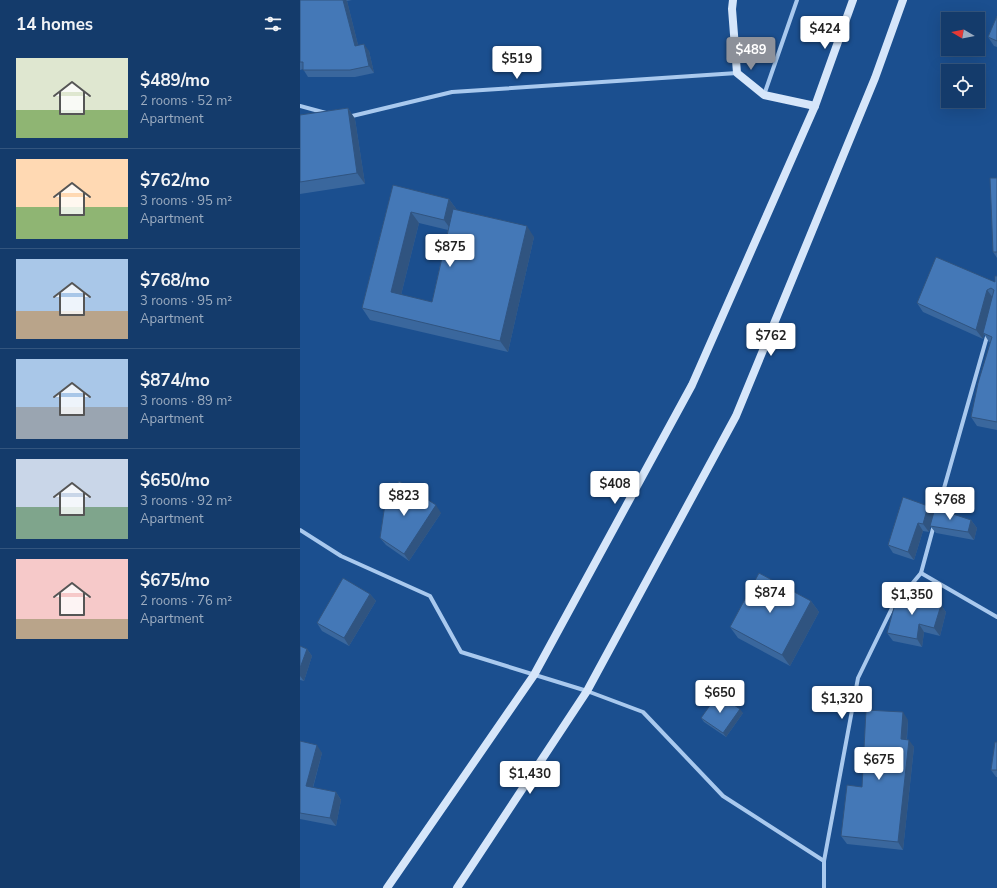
<!DOCTYPE html>
<html lang="en">
<head>
<meta charset="utf-8">
<style>
	:root { --surface:#143b6b; --page:#1d4271; --text:#f1f3f6; --muted:#9dadc1; --line:#33557e; --accent:#8c9099 }
	body { margin:0; font-family:"Nunito Sans",sans-serif; background:var(--page); color:var(--text); height:100vh; display:flex; flex-direction:column; font-size:15px; white-space:nowrap }
	* { box-sizing:border-box; margin:0 }
	p { font-size:13px; color:var(--muted) }
	.icon { flex:none; width:22px; height:22px; fill:none; stroke:currentColor; stroke-width:2; stroke-linecap:round; stroke-linejoin:round }
	.map { position:relative; flex:1; overflow:hidden }
	.panel { display:flex; flex-direction:column; background:var(--surface); width:300px }
	.panel>* { flex:none }
	.needle { width:26px; rotate:280deg }
	.tools { position:absolute; left:641px; top:12px; display:grid; gap:8px }
	.tools a { display:grid; place-items:center; width:44px; height:44px; border-radius:0px; background:var(--surface); box-shadow:0 4px 16px #0002,0 0 0 1px var(--line); font-size:20px }
	.price { position:absolute; translate:-50% -34px; padding:0 9px; border-radius:4px; background:#fff; color:#222; font-size:13px; line-height:26px; filter:drop-shadow(0 1px 2px #0008) }
	.price::after { content:''; position:absolute; left:50%; top:24px; width:12px; height:9px; margin-left:-6px; background:inherit; clip-path:polygon(0 0,100% 0,50% 100%) }
	.price.selected { background:var(--accent); color:#fff }
	ul { padding:0; list-style:none }
	li { display:flex; align-items:center; gap:12px; height:100px; padding:0 16px }
	li+li { border-top:1px solid var(--line) }
	li span { display:grid; place-items:center; flex:none; width:112px; height:80px; border-radius:0px; color:#555 }
	li>.icon { margin-inline-start:auto }
	span .icon { width:48px; height:48px; fill:#fffc; stroke-width:1 }
	li b { font-size:17px }
	h2 { display:flex; justify-content:space-between; align-items:center; height:48px; padding:0 16px; font-size:17px }
	main { display:flex; flex:1; min-height:0 }
	.map>svg:first-child { display:block }
	.lines { fill:none; stroke-linecap:round; stroke-linejoin:round }
	.street { stroke:#a9c9ee; stroke-width:4 }
	.secondary { stroke:#d6e6fa; stroke-width:8 }
	.wall { fill:#3a679d; fill-rule:evenodd }
	.shaded-wall { fill:#305480 }
	.building { fill:#4478b7; stroke:#305480 }
</style>
</head>
<body>
<main>
<section class="panel">
<h2>14 homes<svg class="icon" aria-label="filters" viewBox="0 0 24 24"><path d="M4 7h16M4 17h16"/><circle cx="9" cy="7" r="2"/><circle cx="15" cy="17" r="2"/></svg></h2>
<ul>
<li><span style="background:linear-gradient(#dfe7d0 65%,#8fb573 0)"><svg class="icon" aria-label="home" viewBox="0 0 24 24"><path d="M3 11l9-7 9 7M6 9v11h12V9"/></svg></span><div><b>$489/mo</b><p>2 rooms · 52 m²</p><p>Apartment</p></div></li>
<li><span style="background:linear-gradient(#ffd9b3 60%,#8fb573 0)"><svg class="icon" aria-label="home" viewBox="0 0 24 24"><path d="M3 11l9-7 9 7M6 9v11h12V9"/></svg></span><div><b>$762/mo</b><p>3 rooms · 95 m²</p><p>Apartment</p></div></li>
<li><span style="background:linear-gradient(#a9c7e8 65%,#b9a48a 0)"><svg class="icon" aria-label="home" viewBox="0 0 24 24"><path d="M3 11l9-7 9 7M6 9v11h12V9"/></svg></span><div><b>$768/mo</b><p>3 rooms · 95 m²</p><p>Apartment</p></div></li>
<li><span style="background:linear-gradient(#a9c7e8 60%,#9aa5b1 0)"><svg class="icon" aria-label="home" viewBox="0 0 24 24"><path d="M3 11l9-7 9 7M6 9v11h12V9"/></svg></span><div><b>$874/mo</b><p>3 rooms · 89 m²</p><p>Apartment</p></div></li>
<li><span style="background:linear-gradient(#c9d6e8 60%,#7fa58c 0)"><svg class="icon" aria-label="home" viewBox="0 0 24 24"><path d="M3 11l9-7 9 7M6 9v11h12V9"/></svg></span><div><b>$650/mo</b><p>3 rooms · 92 m²</p><p>Apartment</p></div></li>
<li><span style="background:linear-gradient(#f6c9c9 75%,#b9a48a 0)"><svg class="icon" aria-label="home" viewBox="0 0 24 24"><path d="M3 11l9-7 9 7M6 9v11h12V9"/></svg></span><div><b>$675/mo</b><p>2 rooms · 76 m²</p><p>Apartment</p></div></li>
</ul>
</section>
<div class="map">
<svg width="697" height="888" viewBox="0 0 697 888">
	<rect width="100%" height="100%" fill="#1b4f8f"/>
	<g class="lines">
		<g class="street">
			<polyline points="464,95 497,0"/>
			<polyline points="0,106 26,113"/>
			<polyline points="48,117 152,92 437,73"/>
			<polyline points="637,513 688,333"/>
			<polyline points="0,530 41,556 130,596 161,652 287,691 343,712 423,796 524,861"/>
			<polyline points="621,573 697,617"/>
			<polyline points="524,888 524,861 558,678 592,608 621,573 634,525"/>
		</g>
		<g class="secondary">
			<polyline points="433,0 432,9 437,73 464,95 515,106"/>
			<polyline points="87,888 234,675 392,385 515,106 553,0"/>
			<polyline points="157,888 287,691 436,416 575,78 603,0"/>
		</g>
	</g>
	<g class="wall">
		<polygon points="0,0 52,0 47,1 58,45 69,51 74,73 55,77 8,77 3,69 0,70"/>
		<polygon points="697,16 697,47 694,46 688,37"/>
		<polygon points="48,108 55,119 65,184 0,194 0,115"/>
		<polygon points="697,178 697,258 693,252"/>
		<path d="M93 185 149 199 157 210 234 237 208 352 70 320 62 308ZM119 223 148 230 132 302 101 295Z"/>
		<polygon points="697,276 697,430 677,426 671,417 690,342 689,342 684,334 683,339 623,312 617,303 695,282"/>
		<polygon points="628,506 634,513 671,520 677,528 674,540 636,533 630,526 629,532 623,531 614,560 593,553 588,545"/>
		<polygon points="141,513 109,561 86,545 80,538"/>
		<polygon points="70,594 76,601 49,646 22,631 17,623"/>
		<polygon points="511,601 519,612 490,666 438,638 430,627"/>
		<polygon points="641,605 646,612 640,636 624,632 622,647 593,641 587,633"/>
		<polygon points="0,646 7,649 12,656 4,681 0,680"/>
		<polygon points="443,713 426,737 404,722 401,718"/>
		<polygon points="608,720 607,740 614,747 603,850 547,844 541,836 562,787"/>
		<polygon points="0,741 22,753 13,788 36,792 41,800 36,826 0,819"/>
		<polygon points="697,742 697,777 696,777 691,770"/>
	</g>
	<g class="shaded-wall">
		<polygon points="43,0 46,0 47,1 60,53 55,46"/>
		<polygon points="64,44 69,51 74,73 69,66"/>
		<polygon points="48,108 55,119 65,184 57,173"/>
		<polygon points="149,199 157,210 152,231 144,220"/>
		<polygon points="111,212 119,223 99,303 91,292"/>
		<polygon points="227,226 234,237 208,352 200,341"/>
		<polygon points="687,290 694,299 683,333 684,334 683,339 676,330"/>
		<polygon points="136,505 141,513 109,561 104,554"/>
		<polygon points="628,506 634,514 629,532 623,524"/>
		<polygon points="671,520 677,528 674,540 668,532"/>
		<polygon points="618,523 623,531 614,560 608,552"/>
		<polygon points="70,594 76,601 49,646 44,638"/>
		<polygon points="511,601 519,612 490,666 482,655"/>
		<polygon points="641,605 646,612 640,636 634,628"/>
		<polygon points="619,624 624,632 622,647 617,639"/>
		<polygon points="7,649 12,656 4,681 0,676 0,668"/>
		<polygon points="440,709 443,713 426,737 423,733"/>
		<polygon points="603,712 608,720 606,747 601,739"/>
		<polygon points="609,740 614,747 603,850 598,842"/>
		<polygon points="17,745 22,753 11,794 6,786"/>
		<polygon points="36,792 41,800 36,826 30,818"/>
	</g>
	<g class="building">
		<polygon points="0,0 43,0 55,46 64,44 69,66 50,70 3,70 3,62 0,62"/>
		<polygon points="697,16 697,41 688,37"/>
		<polygon points="48,108 57,173 0,182 0,115"/>
		<polygon points="690,178 697,178 697,252 693,252"/>
		<polygon points="93,185 149,199 144,220 111,212 91,292 132,302 153,209 227,226 200,341 62,308"/>
		<polygon points="636,257 695,282 695,276 697,276 697,422 671,417 678,383 692,337 683,333 694,290 691,288 687,290 676,330 617,303"/>
		<polygon points="99,481 136,505 104,554 80,538 85,504"/>
		<polygon points="603,497 628,506 623,524 618,523 608,552 588,545"/>
		<polygon points="635,508 671,520 668,532 630,526"/>
		<polygon points="459,573 511,601 482,655 430,627"/>
		<polygon points="43,578 70,594 44,638 17,623"/>
		<polygon points="598,593 641,605 634,628 619,624 617,639 587,633"/>
		<polygon points="0,646 7,649 0,668"/>
		<polygon points="418,694 440,709 423,733 401,718"/>
		<polygon points="566,710 603,712 601,739 609,740 598,842 541,836 547,785 562,787"/>
		<polygon points="0,741 17,745 6,786 36,792 30,818 0,813"/>
		<polygon points="695,742 697,742 697,770 691,770"/>
	</g>
</svg>
<div class="tools">
<a><svg class="needle" viewBox="-14 -14 28 28"><path d="M0-13l5 13h-10z" fill="#e53935"/><path d="M0 13l5-13h-10z" fill="#9dadc1"/></svg></a>
<a><svg class="icon" aria-label="locate" viewBox="0 0 24 24"><circle cx="12" cy="12" r="6"/><path d="M12 2v4M12 18v4M2 12h4M18 12h4"/></svg></a>
</div>
<b class="price" style="left:525px;top:50px">$424</b>
<b class="price selected" style="left:451px;top:71px">$489</b>
<b class="price" style="left:217px;top:80px">$519</b>
<b class="price" style="left:150px;top:268px">$875</b>
<b class="price" style="left:471px;top:357px">$762</b>
<b class="price" style="left:315px;top:505px">$408</b>
<b class="price" style="left:104px;top:517px">$823</b>
<b class="price" style="left:650px;top:521px">$768</b>
<b class="price" style="left:470px;top:614px">$874</b>
<b class="price" style="left:612px;top:616px">$1,350</b>
<b class="price" style="left:420px;top:714px">$650</b>
<b class="price" style="left:542px;top:720px">$1,320</b>
<b class="price" style="left:579px;top:781px">$675</b>
<b class="price" style="left:230px;top:795px">$1,430</b>
</div>
</main>
</body>
</html>
